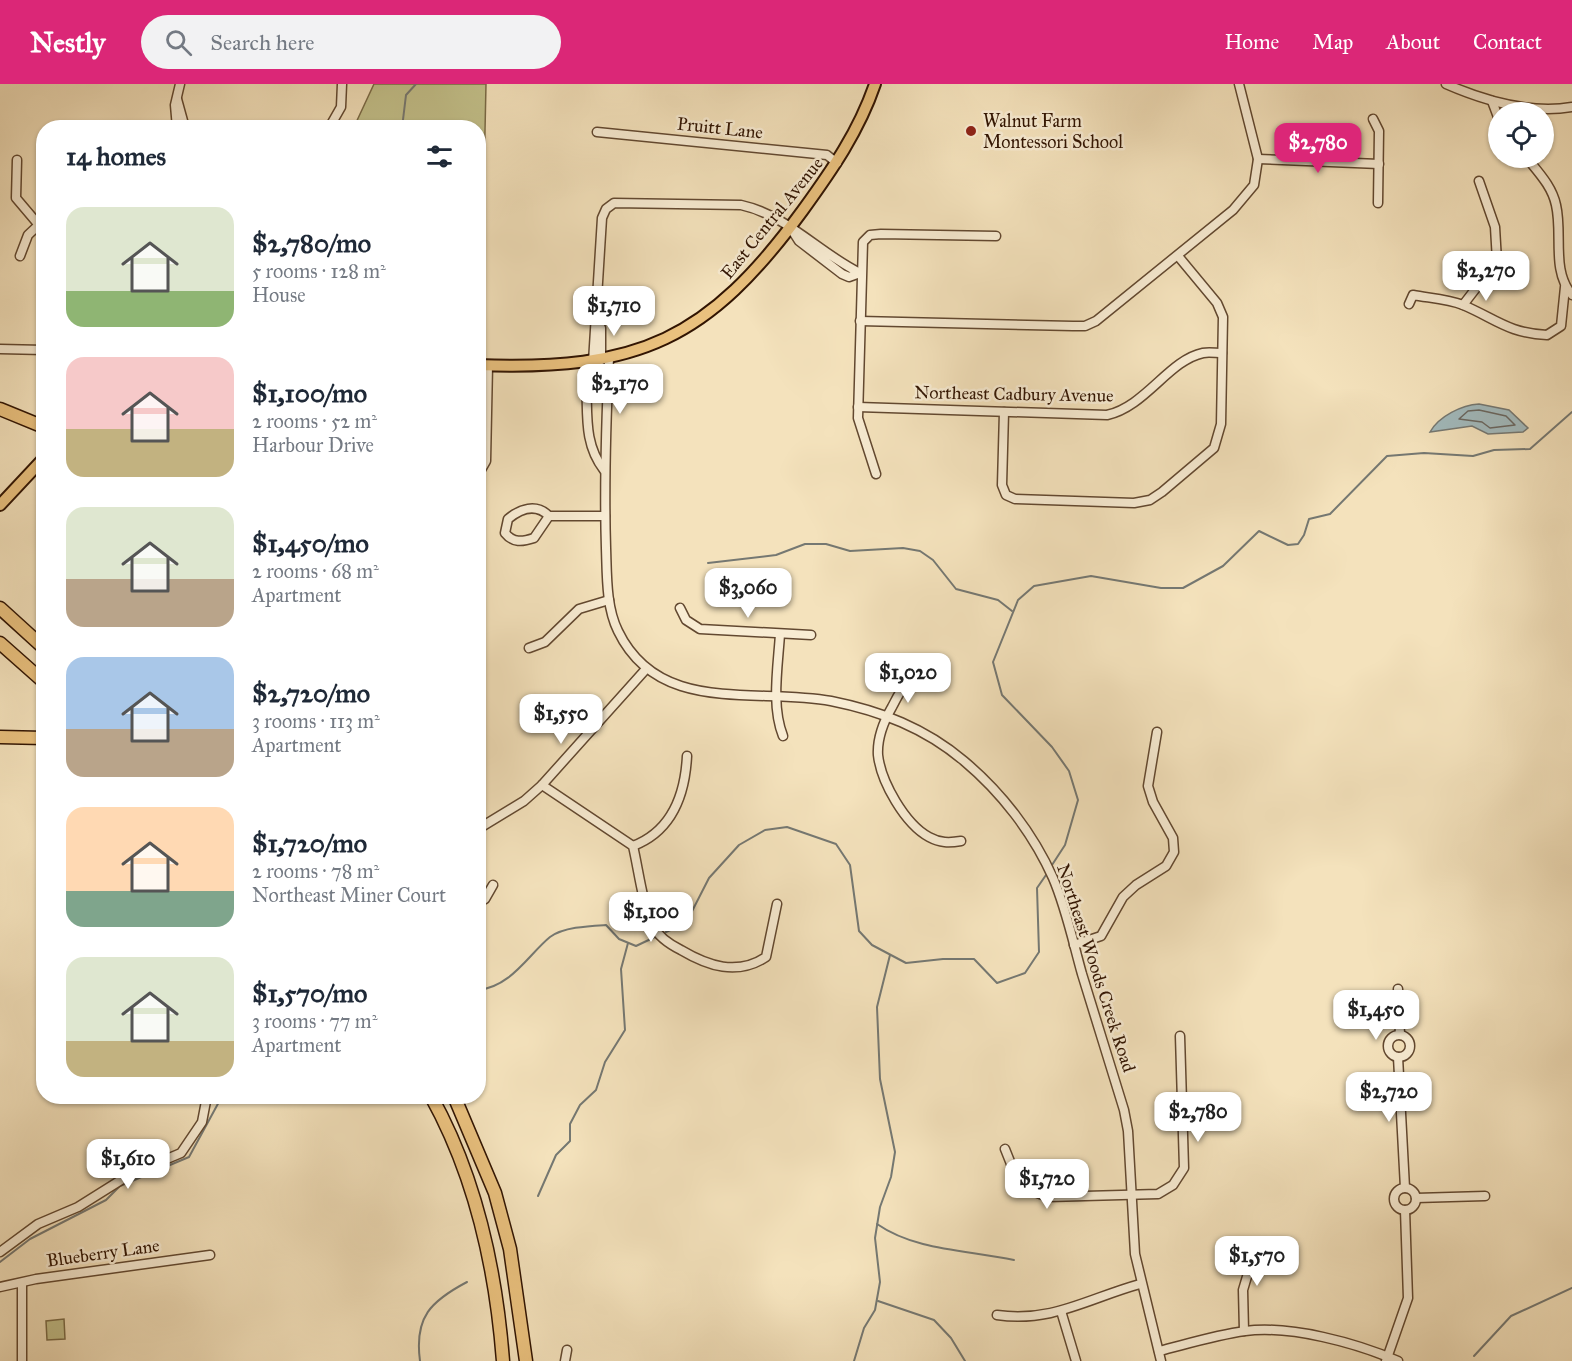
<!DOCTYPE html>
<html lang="en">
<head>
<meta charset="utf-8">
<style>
	:root { --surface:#fff; --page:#f2f2f3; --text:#1f2937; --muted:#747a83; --accent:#db2777 }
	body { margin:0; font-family:"IM FELL Great Primer",serif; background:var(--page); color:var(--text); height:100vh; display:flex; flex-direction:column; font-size:22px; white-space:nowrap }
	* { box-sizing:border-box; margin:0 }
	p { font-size:20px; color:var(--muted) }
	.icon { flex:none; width:33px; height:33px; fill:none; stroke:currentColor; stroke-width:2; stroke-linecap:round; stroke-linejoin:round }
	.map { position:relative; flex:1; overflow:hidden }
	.drawer { position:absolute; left:36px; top:36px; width:450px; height:984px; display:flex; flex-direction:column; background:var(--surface); border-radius:24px; box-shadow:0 2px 4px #0004 }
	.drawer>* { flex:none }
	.fabs { position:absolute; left:1488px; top:18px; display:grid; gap:12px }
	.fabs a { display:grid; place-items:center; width:66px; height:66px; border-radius:50%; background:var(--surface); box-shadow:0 2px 4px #0004; font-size:30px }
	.price { position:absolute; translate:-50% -51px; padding:0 14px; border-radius:12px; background:#fff; color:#222; font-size:20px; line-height:39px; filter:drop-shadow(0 2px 3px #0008) }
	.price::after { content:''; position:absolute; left:50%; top:36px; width:18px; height:14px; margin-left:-9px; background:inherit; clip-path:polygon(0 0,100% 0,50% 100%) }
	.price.selected { background:var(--accent); color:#fff }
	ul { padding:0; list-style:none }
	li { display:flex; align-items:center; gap:18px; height:150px; padding:0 30px }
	li span { display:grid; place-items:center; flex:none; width:168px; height:120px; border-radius:18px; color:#555 }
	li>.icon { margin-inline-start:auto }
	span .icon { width:72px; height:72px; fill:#fffc; stroke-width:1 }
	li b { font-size:26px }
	h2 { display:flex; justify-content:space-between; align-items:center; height:72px; padding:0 30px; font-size:26px }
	header { display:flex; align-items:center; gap:36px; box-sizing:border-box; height:84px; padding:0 30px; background:var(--accent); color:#fff }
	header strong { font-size:28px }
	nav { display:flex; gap:33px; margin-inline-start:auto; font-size:21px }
	.search { width:420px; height:54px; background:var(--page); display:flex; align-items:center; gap:15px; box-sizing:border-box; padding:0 21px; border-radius:33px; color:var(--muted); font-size:22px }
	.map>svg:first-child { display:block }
	.green { fill:#c3c18b; stroke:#7a6a46; stroke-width:1.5 }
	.water { fill:#a2babd; stroke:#757872; stroke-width:1.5 }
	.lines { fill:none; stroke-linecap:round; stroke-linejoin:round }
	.shore { stroke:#6a6760; stroke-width:1.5 }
	.stream { stroke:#757872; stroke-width:2 }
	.minor-casing { stroke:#624830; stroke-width:11 }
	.major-casing { stroke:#311402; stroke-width:14 }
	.highway-casing { stroke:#311402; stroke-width:15 }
	.minor { stroke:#f8ecd3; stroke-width:8 }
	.major { stroke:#eac17e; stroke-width:10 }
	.highway { stroke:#eac17e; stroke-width:12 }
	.poi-dot { fill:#8f2418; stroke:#f8ecd3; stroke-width:2 }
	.labels { text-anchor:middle; stroke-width:5; stroke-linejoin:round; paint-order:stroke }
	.poi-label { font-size:18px; fill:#311402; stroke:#f8ecd3; text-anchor:start }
	.street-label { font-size:18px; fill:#311402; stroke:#f8ecd3 }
</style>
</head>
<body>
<header>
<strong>Nestly</strong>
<div class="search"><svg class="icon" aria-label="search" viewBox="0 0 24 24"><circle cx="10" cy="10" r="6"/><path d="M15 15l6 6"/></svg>Search here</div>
<nav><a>Home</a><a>Map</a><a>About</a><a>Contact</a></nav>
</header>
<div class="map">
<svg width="1572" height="1277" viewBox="0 0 1572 1277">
	<rect width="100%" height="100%" fill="#f4e2bc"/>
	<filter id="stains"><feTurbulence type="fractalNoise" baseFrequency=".00333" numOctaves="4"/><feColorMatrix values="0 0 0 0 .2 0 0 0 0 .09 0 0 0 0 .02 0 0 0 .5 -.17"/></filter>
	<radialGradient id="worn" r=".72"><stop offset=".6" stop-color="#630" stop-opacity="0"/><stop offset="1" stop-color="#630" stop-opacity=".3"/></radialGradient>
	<g class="green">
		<polygon points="374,0 486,0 484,94 479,93 478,44 354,43"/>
		<polygon points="64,1235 65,1255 47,1256 46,1237"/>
	</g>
	<path class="water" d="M1479 320 1509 326 1528 344 1523 348 1488 350 1472 342 1430 348C1439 332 1462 321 1479 320Z"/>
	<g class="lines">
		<polygon class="shore" points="1479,326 1506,332 1515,341 1490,344 1482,338 1459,335 1468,327"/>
		<g class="stream">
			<polyline points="402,44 406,11 416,0"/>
			<polyline points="708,479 776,471 805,460 826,460 850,467 903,464 920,467 933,476 956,505 998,516 1012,527"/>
			<polyline points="1052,781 1065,761 1078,716 1069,687 1052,663 1002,611 993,578 1018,516 1034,502 1091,492 1161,504 1183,504 1223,482 1259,447 1288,461 1298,460 1304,451 1309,435 1330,430 1387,372 1424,369 1473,372 1494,366 1530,365 1572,328"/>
			<polyline points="666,848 686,839 709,794 739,761 765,746 787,743 836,760 850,781 859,847 872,861 906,879 943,875 974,875 997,899 1025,889 1039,868 1037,804 1046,791"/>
			<path d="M478 906C511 903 529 870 550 853 564 843 589 842 606 841L619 855 636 862 655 853"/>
			<polyline points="538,1112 556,1071 570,1057 570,1040 580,1021 596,1006 605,978 625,946 621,885 628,859"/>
			<path d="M877 1140C916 1167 968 1166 1014 1176"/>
			<polyline points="0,1178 30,1155 106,1116 120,1102 189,1073 220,1016 224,1012"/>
			<polyline points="878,1217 934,1236 951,1254 965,1277"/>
			<polyline points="1474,1272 1511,1232 1572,1204"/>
			<path d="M420 1277C414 1233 431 1217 467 1198"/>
			<polyline points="854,1277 864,1244 875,1226 880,1198 875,1154 880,1123 891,1093 895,1068 880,995 877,923 890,871"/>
		</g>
		<g class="minor-casing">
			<g id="minor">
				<path d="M1446 0C1485 17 1530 30 1572 23"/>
				<polyline points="177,15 185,44"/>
				<polyline points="1492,17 1498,33"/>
				<polyline points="1373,35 1379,47 1378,119"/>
				<polyline points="177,44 175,21 180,0"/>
				<polyline points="329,44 341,23 342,0"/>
				<polyline points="597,48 827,71 837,79"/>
				<path d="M1527 74C1538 88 1552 102 1556 121 1563 151 1551 186 1572 211"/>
				<polyline points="1258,75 1379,80"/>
				<polyline points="17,76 16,114 38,140"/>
				<polyline points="20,172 28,151 44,136"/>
				<path d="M1409 220 1413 211C1429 214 1448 215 1463 221 1496 235 1508 249 1547 251L1561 242 1565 203"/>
				<polyline points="1463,221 1497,177 1495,143 1479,97"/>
				<polyline points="860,237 1073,242 1085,242 1096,237 1233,126 1254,101 1258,75 1239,0"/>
				<polyline points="598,238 601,244 601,276"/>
				<polyline points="0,265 44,266"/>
				<path d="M609 274C606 338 604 401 606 464 607 491 606 523 618 547 659 632 756 603 831 617 881 627 925 644 964 677 1001 708 1033 749 1053 794 1066 824 1073 858 1082 890 1096 935 1110 981 1124 1026L1128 1047 1135 1170 1161 1277"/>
				<path d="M593 278 602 134 606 125 614 119 741 121C787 131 819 169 860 189L849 193 842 190 799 157 790 143"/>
				<path d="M584 279C591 317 579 354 604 386"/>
				<path d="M858 323 1107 331C1145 323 1169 276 1203 269 1208 268 1216 269 1222 269"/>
				<polyline points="1004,328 1002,401 1006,411 1015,415 1134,419 1150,416 1162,408 1214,364 1221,340 1223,233 1217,219 1178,172"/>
				<polyline points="876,390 858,334 863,158 870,151 881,150 996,152"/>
				<polyline points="478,391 486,377 488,281"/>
				<path d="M549 432 534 454C522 458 513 459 505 449L508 435C520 425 536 419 549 432H605"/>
				<polyline points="680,524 686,536 700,545 811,551"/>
				<path d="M780 550C778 582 771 622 783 652"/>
				<polyline points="529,564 545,558 579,525 609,516"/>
				<path d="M915 595C902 601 899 610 892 623 884 637 877 654 878 671 881 698 905 740 929 753 940 759 949 759 961 757"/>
				<path d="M542 701 633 762C639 788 642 818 653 842 658 852 671 861 681 866 708 882 737 892 766 873L777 820"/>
				<polyline points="478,745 524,717 542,701 646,585"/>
				<path d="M633 762C672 747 685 711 687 672"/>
				<polyline points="478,819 485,815 493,801"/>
				<polyline points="1074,861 1101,852 1123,813 1136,801 1166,782 1174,768 1173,754 1153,718 1148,702 1157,648"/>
				<polyline points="1398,905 1400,951"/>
				<circle cx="1399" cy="962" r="11"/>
				<polyline points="1398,973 1405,1104"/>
				<polyline points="1005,1065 1017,1095 1030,1106 1048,1113 1158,1110 1173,1101 1184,1084 1180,952"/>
				<circle cx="1405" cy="1115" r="11"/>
				<polyline points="1416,1114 1485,1112"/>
				<polyline points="0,1168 38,1140 78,1123 129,1091 181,1069 202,1038 207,1012"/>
				<polyline points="0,1203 36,1195 210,1171"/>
				<polyline points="1061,1227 1076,1277"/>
				<path d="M997 1231C1052 1239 1089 1214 1140 1200"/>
				<polyline points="1244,1247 1243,1206 1257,1159"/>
				<path d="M1159 1267C1187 1260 1216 1251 1245 1247 1291 1241 1356 1259 1398 1277"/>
				<polyline points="22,1277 22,1200"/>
				<polyline points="565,1277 567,1266"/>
				<polyline points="1386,1277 1408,1214 1405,1126"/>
			</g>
		</g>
		<g class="major-casing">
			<g id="major">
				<path d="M478 281C639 287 708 256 803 126 832 86 859 47 875 0"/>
				<polyline points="0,421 44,374"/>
			</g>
		</g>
		<g class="highway-casing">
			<g id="highway">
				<polyline points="0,325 44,343"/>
				<polyline points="0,524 44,564"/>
				<polyline points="0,559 44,598"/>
				<polyline points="0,653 44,654"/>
				<path d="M431 1012C476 1093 496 1186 503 1277"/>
				<polyline points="454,1012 495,1109 510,1165 526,1277"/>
			</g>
		</g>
		<use href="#minor" class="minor"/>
		<use href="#major" class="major"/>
		<use href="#highway" class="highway"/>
	</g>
	<circle class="poi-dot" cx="971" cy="47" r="6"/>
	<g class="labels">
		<g class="poi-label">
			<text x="983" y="43">Walnut Farm<tspan x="983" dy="21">Montessori School</tspan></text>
		</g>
		<g class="street-label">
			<text transform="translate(720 44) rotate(6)" y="6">Pruitt Lane</text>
			<text transform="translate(772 134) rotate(-51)" y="6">East Central Avenue</text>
			<text transform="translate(1014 310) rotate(1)" y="6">Northeast Cadbury Avenue</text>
			<text transform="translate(1096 884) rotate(72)" y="6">Northeast Woods Creek Road</text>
			<text transform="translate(103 1169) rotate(-8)" y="6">Blueberry Lane</text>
		</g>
	</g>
	<rect width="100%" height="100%" filter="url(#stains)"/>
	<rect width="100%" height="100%" fill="url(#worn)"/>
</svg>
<div class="fabs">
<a><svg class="icon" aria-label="locate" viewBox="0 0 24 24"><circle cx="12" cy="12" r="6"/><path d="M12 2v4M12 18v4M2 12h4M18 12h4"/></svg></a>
</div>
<b class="price selected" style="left:1318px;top:90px">$2,780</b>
<b class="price" style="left:1486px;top:218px">$2,270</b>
<b class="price" style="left:614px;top:253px">$1,710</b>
<b class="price" style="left:620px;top:331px">$2,170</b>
<b class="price" style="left:748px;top:535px">$3,060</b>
<b class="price" style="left:908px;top:620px">$1,020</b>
<b class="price" style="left:561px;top:661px">$1,550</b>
<b class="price" style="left:651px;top:859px">$1,100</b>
<b class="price" style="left:1376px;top:957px">$1,450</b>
<b class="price" style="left:1389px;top:1039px">$2,720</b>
<b class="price" style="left:1198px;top:1059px">$2,780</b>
<b class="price" style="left:128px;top:1106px">$1,610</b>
<b class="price" style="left:1047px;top:1126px">$1,720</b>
<b class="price" style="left:1257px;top:1203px">$1,570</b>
<section class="drawer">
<h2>14 homes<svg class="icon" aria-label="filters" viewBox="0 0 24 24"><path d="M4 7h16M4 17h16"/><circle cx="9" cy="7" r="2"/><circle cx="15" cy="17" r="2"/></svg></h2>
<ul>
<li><span style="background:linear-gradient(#dfe7d0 70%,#8fb573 0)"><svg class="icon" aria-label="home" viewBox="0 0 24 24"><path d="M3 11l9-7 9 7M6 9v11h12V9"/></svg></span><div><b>$2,780/mo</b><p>5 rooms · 128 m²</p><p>House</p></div></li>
<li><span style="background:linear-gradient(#f6c9c9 60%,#c2b280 0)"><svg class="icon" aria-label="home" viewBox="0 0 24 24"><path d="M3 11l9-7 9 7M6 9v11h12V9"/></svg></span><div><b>$1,100/mo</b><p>2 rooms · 52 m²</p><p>Harbour Drive</p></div></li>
<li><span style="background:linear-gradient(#dfe7d0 60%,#b9a48a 0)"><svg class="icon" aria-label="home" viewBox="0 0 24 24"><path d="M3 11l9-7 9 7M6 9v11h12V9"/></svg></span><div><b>$1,450/mo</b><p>2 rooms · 68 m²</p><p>Apartment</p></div></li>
<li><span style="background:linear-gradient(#a9c7e8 60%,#b9a48a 0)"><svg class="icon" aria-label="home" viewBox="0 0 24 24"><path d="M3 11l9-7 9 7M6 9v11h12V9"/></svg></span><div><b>$2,720/mo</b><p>3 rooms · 113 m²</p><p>Apartment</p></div></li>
<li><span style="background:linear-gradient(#ffd9b3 70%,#7fa58c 0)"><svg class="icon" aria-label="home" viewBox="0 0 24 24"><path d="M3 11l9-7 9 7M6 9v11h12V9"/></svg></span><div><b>$1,720/mo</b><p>2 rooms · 78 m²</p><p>Northeast Miner Court</p></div></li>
<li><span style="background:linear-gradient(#dfe7d0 70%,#c2b280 0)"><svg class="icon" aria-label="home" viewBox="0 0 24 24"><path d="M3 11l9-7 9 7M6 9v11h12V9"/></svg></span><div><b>$1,570/mo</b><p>3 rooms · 77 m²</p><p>Apartment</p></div></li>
</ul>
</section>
</div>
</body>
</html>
